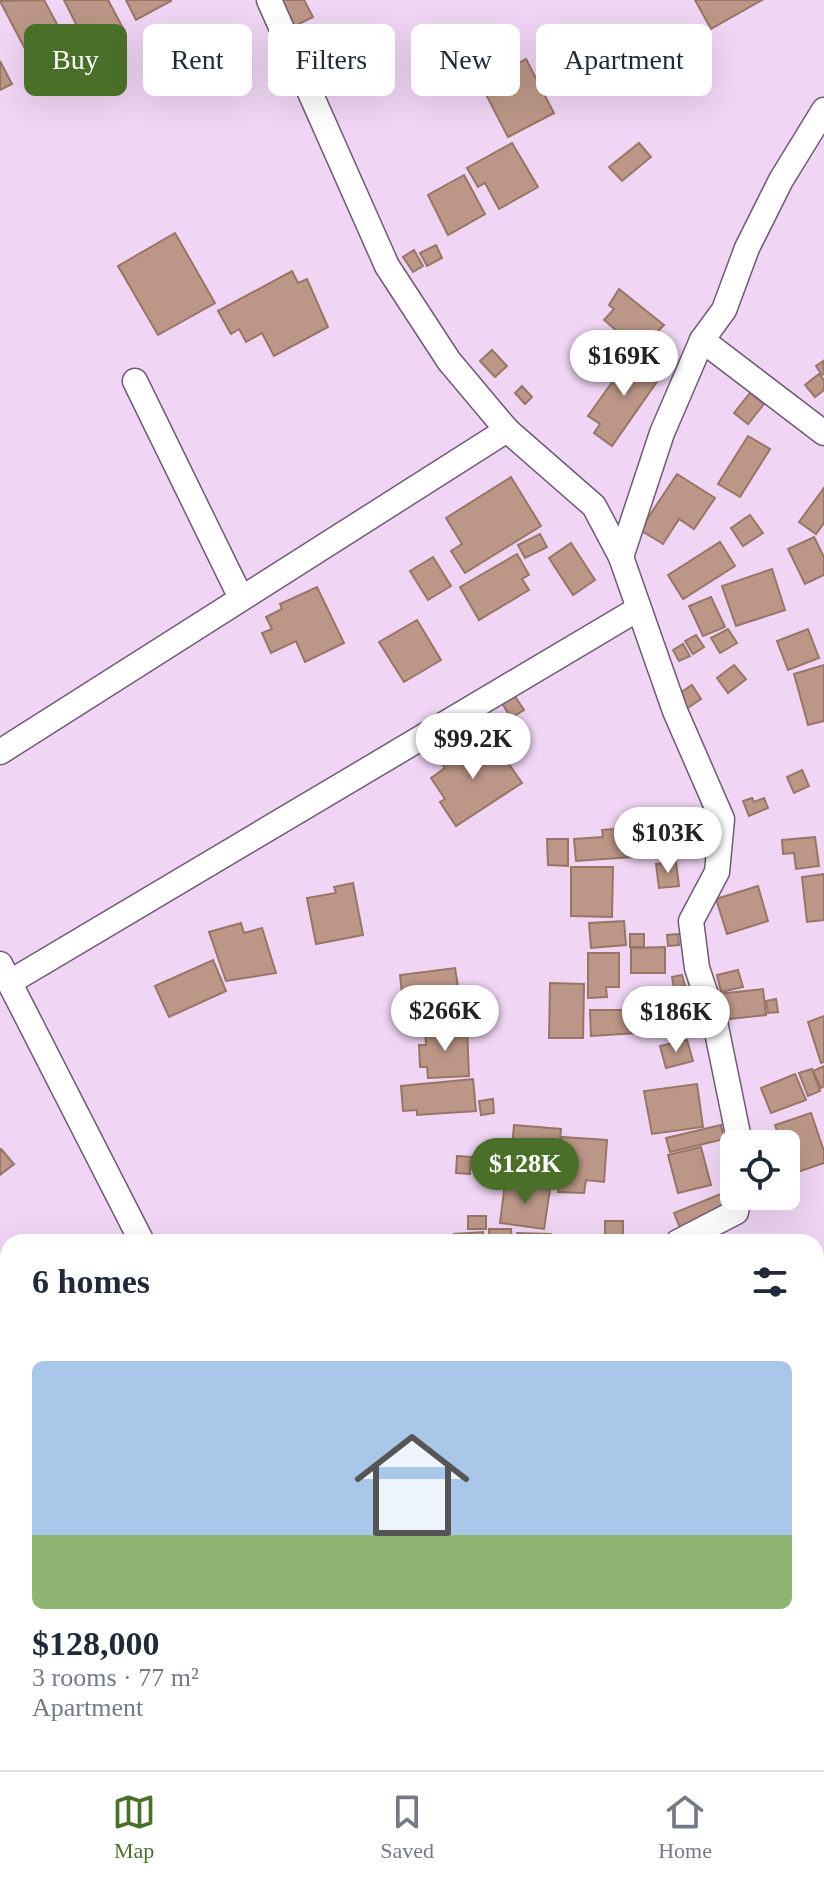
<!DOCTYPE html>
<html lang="en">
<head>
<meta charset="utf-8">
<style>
	:root { --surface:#fff; --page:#f2f2f3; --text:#1f2937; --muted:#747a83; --line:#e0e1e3; --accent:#4a6f28 }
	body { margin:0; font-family:"Times New Roman",serif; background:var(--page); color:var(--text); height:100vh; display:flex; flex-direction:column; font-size:30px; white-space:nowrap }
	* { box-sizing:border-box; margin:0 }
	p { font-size:26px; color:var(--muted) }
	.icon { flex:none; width:44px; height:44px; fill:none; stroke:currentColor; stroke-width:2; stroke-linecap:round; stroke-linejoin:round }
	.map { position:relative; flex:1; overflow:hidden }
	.panel { position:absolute; left:0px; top:1234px; width:824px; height:536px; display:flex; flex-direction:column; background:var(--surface); border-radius:24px 24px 0 0; box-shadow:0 8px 32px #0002 }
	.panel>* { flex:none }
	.top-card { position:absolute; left:24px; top:24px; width:776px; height:72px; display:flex; gap:16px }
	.controls { position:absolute; left:720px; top:1130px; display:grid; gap:16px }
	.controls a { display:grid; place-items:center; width:80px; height:80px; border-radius:12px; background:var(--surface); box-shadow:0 8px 32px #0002; font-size:40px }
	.price { position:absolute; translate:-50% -68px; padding:0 18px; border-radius:28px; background:#fff; color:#222; font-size:26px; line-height:52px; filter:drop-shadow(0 2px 4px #0008) }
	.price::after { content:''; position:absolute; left:50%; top:48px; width:24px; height:18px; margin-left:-12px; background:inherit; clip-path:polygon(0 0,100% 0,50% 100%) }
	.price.selected { background:var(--accent); color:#fff }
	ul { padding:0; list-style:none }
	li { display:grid; align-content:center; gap:16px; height:424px; padding:0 32px }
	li+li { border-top:2px solid var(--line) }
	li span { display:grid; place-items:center; height:248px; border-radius:12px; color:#555 }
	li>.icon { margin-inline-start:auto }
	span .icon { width:144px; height:144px; fill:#fffc; stroke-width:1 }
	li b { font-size:34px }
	h2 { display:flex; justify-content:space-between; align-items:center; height:96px; padding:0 32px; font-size:34px }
	.chip { padding:0 28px; border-radius:12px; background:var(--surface); box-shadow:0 8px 32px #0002; font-size:28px; line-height:72px }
	.chip.selected { background:var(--accent); color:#fff }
	.menu { display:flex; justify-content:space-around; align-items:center; height:112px; border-top:2px solid var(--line); background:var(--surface); font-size:22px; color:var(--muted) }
	.menu a { display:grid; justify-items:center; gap:4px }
	.menu .selected { color:var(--accent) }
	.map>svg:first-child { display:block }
	.building { fill:#bc9787; stroke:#987566; stroke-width:2 }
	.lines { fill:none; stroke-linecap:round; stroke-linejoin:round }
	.minor-casing { stroke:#705a75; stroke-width:27 }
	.minor { stroke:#fff; stroke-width:24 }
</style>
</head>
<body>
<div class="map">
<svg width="824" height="1770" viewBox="0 0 824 1770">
	<rect width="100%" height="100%" fill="#f0d6f4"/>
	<g class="building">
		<polygon points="44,0 71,50 35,68 0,1"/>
		<polygon points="64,0 108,0 124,30 88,48"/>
		<polygon points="126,0 171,0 171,1 136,20"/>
		<polygon points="281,0 304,0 313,17 295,26"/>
		<polygon points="695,0 762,0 711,29"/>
		<polygon points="334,38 345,57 317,72 306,53"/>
		<polygon points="526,59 554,113 508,137 480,83"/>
		<polygon points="0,61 12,84 0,90"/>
		<polygon points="512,143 538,187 499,209 485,183 478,187 467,168"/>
		<polygon points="639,143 651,157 622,181 609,167"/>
		<polygon points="464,175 485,214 448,235 428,195"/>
		<polygon points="175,233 215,303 158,335 118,266"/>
		<polygon points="436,245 442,258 427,266 420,253"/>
		<polygon points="414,250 423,266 413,272 403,257"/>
		<polygon points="292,271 298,283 307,279 328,327 274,356 262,333 246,342 239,329 231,334 218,311"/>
		<polygon points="619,289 664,325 639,350 604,320 614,309 609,305"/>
		<polygon points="492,350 507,366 495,377 480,361"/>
		<polygon points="633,353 663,373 612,446 594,433 600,424 588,416"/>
		<polygon points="823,361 824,374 822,375 816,366"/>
		<polygon points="819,374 824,380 824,390 815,397 805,385"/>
		<polygon points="522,386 532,397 525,404 515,393"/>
		<polygon points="750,393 764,404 748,424 734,413"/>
		<polygon points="748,436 770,449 740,497 718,484"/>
		<polygon points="677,474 715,498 694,529 679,519 663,544 640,530"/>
		<polygon points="511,477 541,526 465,573 451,551 462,544 446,518"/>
		<polygon points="824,488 824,523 816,534 799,522"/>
		<polygon points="750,515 763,533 743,546 731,528"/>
		<polygon points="540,534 547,547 525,558 518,545"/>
		<polygon points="814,537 824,557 824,575 805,584 788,549"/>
		<polygon points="720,542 735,566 683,599 668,575"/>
		<polygon points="571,543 595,580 573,595 549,558"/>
		<polygon points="517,554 529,575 522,579 529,590 479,620 460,587"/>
		<polygon points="433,557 451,586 428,600 410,571"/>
		<polygon points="772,569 785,610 736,626 722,586"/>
		<polygon points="317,587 344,643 305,662 296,641 271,653 262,633 272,629 266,617 282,609 280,604"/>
		<polygon points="711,597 725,627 703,636 689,606"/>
		<polygon points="417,620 441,660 404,682 379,642"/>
		<polygon points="728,629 737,643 720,653 711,638"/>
		<polygon points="808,629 819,658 788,670 777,641"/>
		<polygon points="696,635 704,647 693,654 685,641"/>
		<polygon points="683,644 690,656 679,661 673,650"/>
		<polygon points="734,665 746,679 728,693 717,678"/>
		<polygon points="824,665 824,721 808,725 794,674"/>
		<polygon points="692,685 701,699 686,709 677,695"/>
		<polygon points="512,692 524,710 511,718 500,700"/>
		<polygon points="473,738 489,763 502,754 522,783 456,826 440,802 445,799 431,778 445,768 439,760"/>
		<polygon points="802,770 809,786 794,793 787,777"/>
		<polygon points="752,798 754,802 764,798 768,808 749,816 743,801"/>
		<polygon points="650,814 654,832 634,837 630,819"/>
		<polygon points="630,828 632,857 576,861 574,839 603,837 602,830"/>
		<polygon points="658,836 660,853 635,855 633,838"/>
		<polygon points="815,837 819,866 796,869 794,853 783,854 782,840"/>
		<polygon points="547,839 568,839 568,866 548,865"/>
		<polygon points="676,862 679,886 659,888 656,864"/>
		<polygon points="571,867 613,867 612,917 571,916"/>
		<polygon points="824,874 824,920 807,922 802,877"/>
		<polygon points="353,883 363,935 316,944 307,898 336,893 334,887"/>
		<polygon points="758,886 768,921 727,934 716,899"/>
		<polygon points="624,921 626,945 591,948 589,923"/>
		<polygon points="241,923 244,933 262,928 276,973 226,981 209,932"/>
		<rect x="630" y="934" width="14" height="13"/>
		<polygon points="678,934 679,945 668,946 667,935"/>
		<polygon points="665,947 665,973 631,973 631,948"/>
		<polygon points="588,953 619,953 619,987 606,987 607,997 588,998"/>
		<polygon points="213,960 226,991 169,1017 155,986"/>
		<polygon points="455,968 460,999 413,1006 411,993 402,994 400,975"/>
		<polygon points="738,970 743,987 721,992 717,975"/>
		<polygon points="682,975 685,986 674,988 672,977"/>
		<polygon points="550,983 584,984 583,1038 549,1038"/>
		<polygon points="763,989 766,1015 721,1020 718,994"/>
		<polygon points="776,999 778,1012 768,1013 766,1001"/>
		<polygon points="627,1004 654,1004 654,1014 663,1014 663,1027 654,1027 653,1032 591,1036 590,1010 627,1010"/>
		<polygon points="689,1013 692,1029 675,1033 672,1016"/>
		<polygon points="824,1016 824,1062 821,1063 808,1022"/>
		<polygon points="467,1028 469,1076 428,1078 427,1067 420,1067 419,1045 426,1045 425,1030"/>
		<polygon points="687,1040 693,1061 666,1068 660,1046"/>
		<polygon points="824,1066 824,1086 821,1088 813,1071"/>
		<polygon points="812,1069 820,1091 808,1096 799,1073"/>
		<polygon points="795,1074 806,1100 771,1113 761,1088"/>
		<polygon points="473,1079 476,1111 417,1115 417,1110 403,1111 401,1086"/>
		<polygon points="697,1084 703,1127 652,1134 644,1091"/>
		<polygon points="493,1099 494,1113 481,1115 479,1101"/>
		<polygon points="811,1113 824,1151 824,1163 792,1174 786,1144 782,1144 775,1125"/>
		<polygon points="514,1125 561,1129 556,1178 530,1176 532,1161 511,1159"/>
		<polygon points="721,1125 724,1139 670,1152 666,1138"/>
		<polygon points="562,1137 607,1140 604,1182 586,1180 584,1193 558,1192"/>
		<polygon points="701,1147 711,1185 678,1193 668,1155"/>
		<polygon points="1,1149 14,1164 0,1175 0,1150"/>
		<polygon points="457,1156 471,1157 470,1174 456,1173"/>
		<polygon points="473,1156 484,1156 483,1169 473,1168"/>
		<polygon points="505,1183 550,1189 544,1229 500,1223"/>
		<polygon points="723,1193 729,1209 680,1228 674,1213"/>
		<rect x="468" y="1216" width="18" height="13"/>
		<rect x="605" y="1221" width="18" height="21"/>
		<polygon points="489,1229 511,1229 512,1242 489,1242"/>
		<polygon points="483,1232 484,1242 436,1242 454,1241 454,1234"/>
		<polygon points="517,1233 551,1234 551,1242 517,1242"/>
		<polygon points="824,1340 824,1427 816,1427 816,1341"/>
		<rect x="816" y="1428" width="8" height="72"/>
		<polygon points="8,1434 8,1474 0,1481 0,1441"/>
		<polygon points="2,1544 8,1552 8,1566 0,1572"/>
		<polygon points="824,1746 824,1770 788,1770 787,1762 816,1762 816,1748"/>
		<polygon points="151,1762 185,1762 175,1770 169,1770 164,1764 157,1770"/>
		<polygon points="326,1762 388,1762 391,1770 323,1770 321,1764"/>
		<polygon points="633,1762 635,1770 618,1770 617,1764"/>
	</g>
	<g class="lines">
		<g class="minor-casing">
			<g id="minor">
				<polyline points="269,0 387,266 449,361 507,430 594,506 621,557 675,711 722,819 717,872 691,921 697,968 715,1022 740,1144"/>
				<polyline points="702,340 824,433"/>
				<polyline points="135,381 241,598"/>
				<polyline points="621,557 662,433 702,340 724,310 747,248 781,180 824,110"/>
				<polyline points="0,752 507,430"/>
				<polyline points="0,964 142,1242"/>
				<polyline points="10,982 638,609"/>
				<polyline points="678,1242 736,1212 739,1196"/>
				<polyline points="0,1609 8,1620"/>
				<polyline points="117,1762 124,1770"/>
				<polyline points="769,1762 772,1770"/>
				<polyline points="520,1770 551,1762"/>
			</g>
		</g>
		<use href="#minor" class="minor"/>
	</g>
</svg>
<div class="controls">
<a><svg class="icon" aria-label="locate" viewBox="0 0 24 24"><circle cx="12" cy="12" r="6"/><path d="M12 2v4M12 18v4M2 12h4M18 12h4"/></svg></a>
</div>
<b class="price" style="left:624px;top:398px">$169K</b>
<b class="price" style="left:473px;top:781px">$99.2K</b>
<b class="price" style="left:668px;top:875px">$103K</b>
<b class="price" style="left:445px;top:1053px">$266K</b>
<b class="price" style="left:676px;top:1054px">$186K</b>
<b class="price selected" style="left:525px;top:1206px">$128K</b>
<div class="top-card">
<a class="chip selected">Buy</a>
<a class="chip">Rent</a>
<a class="chip">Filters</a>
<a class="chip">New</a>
<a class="chip">Apartment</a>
</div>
<section class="panel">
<h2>6 homes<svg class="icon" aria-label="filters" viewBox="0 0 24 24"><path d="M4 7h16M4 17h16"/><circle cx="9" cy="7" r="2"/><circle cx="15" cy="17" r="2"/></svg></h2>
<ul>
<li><span style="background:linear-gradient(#a9c7e8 70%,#8fb573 0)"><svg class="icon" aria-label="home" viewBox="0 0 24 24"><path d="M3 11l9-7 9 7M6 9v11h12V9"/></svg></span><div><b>$128,000</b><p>3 rooms · 77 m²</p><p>Apartment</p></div></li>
</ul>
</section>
</div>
<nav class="menu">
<a class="selected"><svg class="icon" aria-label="map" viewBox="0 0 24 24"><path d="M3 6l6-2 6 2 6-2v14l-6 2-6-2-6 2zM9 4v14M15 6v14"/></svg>Map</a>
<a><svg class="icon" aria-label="saved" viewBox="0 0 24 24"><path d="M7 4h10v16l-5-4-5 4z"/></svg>Saved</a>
<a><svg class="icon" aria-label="home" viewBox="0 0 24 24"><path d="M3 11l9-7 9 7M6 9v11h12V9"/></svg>Home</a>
</nav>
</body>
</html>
